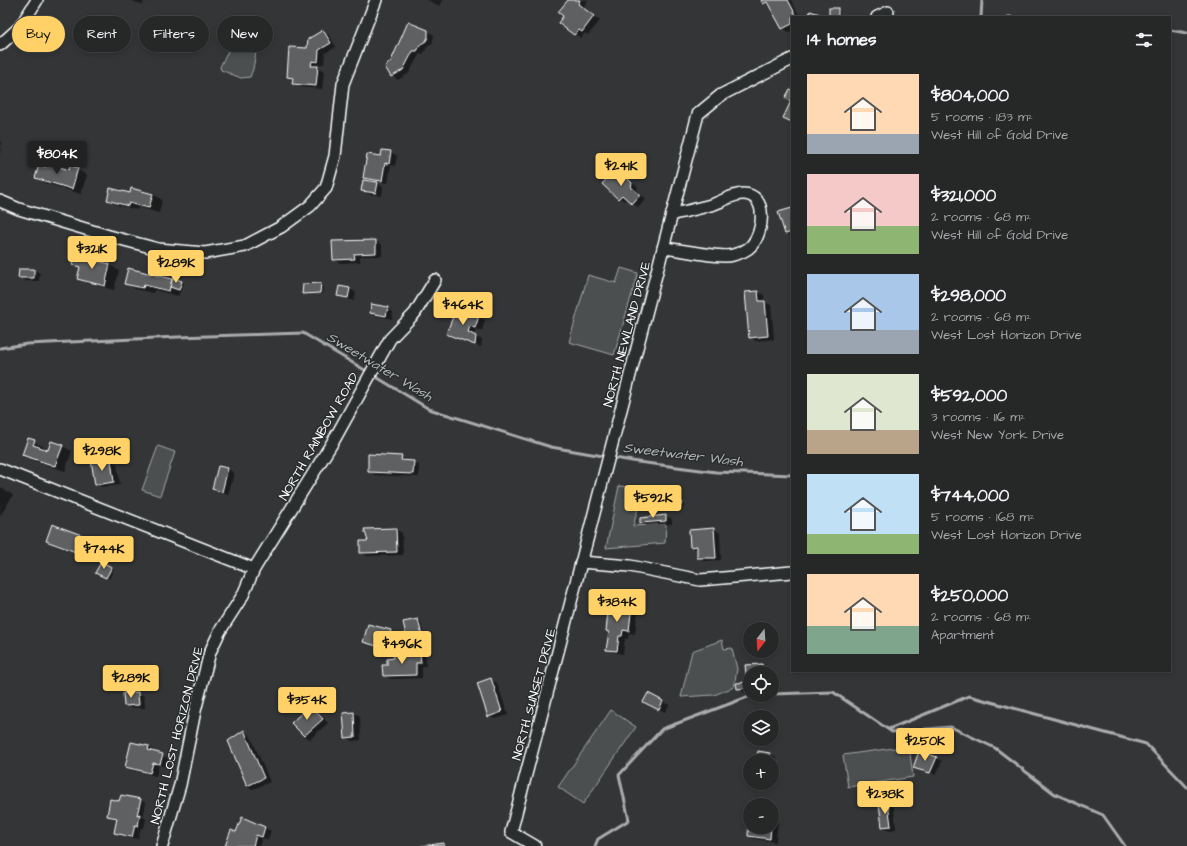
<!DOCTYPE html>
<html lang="en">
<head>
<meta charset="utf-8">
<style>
	:root { --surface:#262828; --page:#323434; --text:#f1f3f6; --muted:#a4a6a8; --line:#424445; --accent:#ffd166 }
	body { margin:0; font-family:"Architects Daughter",sans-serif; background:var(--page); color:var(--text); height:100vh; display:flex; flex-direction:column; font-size:15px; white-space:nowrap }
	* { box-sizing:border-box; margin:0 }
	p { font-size:13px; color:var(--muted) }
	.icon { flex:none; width:22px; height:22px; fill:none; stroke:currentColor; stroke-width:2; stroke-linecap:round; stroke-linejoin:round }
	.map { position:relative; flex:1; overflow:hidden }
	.drawer { position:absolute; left:791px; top:16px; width:380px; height:656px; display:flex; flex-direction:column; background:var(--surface); border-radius:0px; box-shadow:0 2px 6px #0003,0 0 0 1px var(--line) }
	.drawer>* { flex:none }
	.guide { position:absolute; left:12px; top:16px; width:380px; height:36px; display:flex; gap:8px }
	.needle { width:26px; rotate:197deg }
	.tools { position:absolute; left:743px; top:622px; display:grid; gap:8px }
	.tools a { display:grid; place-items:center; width:36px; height:36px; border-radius:50%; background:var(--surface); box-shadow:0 2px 6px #0003,0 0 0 1px var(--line); font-size:20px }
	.price { position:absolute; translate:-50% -34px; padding:0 9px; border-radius:4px; background:var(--accent); color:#111; font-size:13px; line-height:26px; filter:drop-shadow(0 1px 2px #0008) }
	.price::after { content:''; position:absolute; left:50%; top:24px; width:12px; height:9px; margin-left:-6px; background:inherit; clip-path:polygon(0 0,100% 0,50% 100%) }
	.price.on { background:#222; color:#fff }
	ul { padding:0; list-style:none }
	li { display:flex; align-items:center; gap:12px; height:100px; padding:0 16px }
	li span { display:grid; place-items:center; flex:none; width:112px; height:80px; border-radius:0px; color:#555 }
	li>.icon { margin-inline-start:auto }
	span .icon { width:48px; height:48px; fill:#fffc; stroke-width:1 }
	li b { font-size:17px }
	h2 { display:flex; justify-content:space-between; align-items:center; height:48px; padding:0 16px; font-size:17px }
	.chip { padding:0 14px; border-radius:18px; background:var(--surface); box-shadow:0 2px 6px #0003,0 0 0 1px var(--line); font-size:14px; line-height:36px }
	.chip.on { background:var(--accent); color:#111 }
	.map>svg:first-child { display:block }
	.green { fill:#4c4f50; stroke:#a6a7a8 }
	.shadow { fill:#0007 }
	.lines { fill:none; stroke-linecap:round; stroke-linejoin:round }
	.stream { stroke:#abacad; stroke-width:3 }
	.building { fill:#5f6162; stroke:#fff }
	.minor-casing { stroke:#fff; stroke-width:14 }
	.minor { stroke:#2a2d2e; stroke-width:11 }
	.labels { text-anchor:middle; stroke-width:3; stroke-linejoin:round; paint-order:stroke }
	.street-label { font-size:13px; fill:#fff; stroke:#2a2d2e }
	.water-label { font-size:14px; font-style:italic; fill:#b2b3b4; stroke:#2a2d2e }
</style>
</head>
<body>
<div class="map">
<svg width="1187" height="846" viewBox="0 0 1187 846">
	<rect width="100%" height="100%" fill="#333536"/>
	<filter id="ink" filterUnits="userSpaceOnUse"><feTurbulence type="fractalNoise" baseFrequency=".025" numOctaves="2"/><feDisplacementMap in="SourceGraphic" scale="8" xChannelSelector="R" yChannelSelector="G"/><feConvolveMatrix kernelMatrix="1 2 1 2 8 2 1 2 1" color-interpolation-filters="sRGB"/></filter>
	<g filter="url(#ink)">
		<g class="green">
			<polygon points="241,25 256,25 260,29 253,69 250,77 241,78 221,70 220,67"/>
			<polygon points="621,268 638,273 614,355 569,342 588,275 616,283"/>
			<polygon points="158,446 175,452 160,496 142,490"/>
			<polygon points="619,486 644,488 633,526 666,524 665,543 606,548"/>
			<polygon points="722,640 724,649 732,648 737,669 734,687 714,695 681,697 692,651"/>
			<polygon points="611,710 636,727 583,804 558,787"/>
			<polygon points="909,746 913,777 848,787 843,755"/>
		</g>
		<g class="shadow">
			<polygon points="130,0 152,0 151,2 144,0 143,5"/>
			<polygon points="427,0 443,0 440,6"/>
			<polygon points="569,0 588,0 583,8 600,21 588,35 585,33 581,38 559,23 565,16"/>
			<polygon points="762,0 791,0 800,17 792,17 792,30 789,32 783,28 770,7"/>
			<polygon points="837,9 840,11 840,17 830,17"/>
			<polygon points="323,31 329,35 336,47 325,53 324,64 318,64 317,67 324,71 322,89 299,87 293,84 293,80 288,77"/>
			<polygon points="427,31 434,35 432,44 427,47 423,54 420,53 409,73 398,80 392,76"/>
			<polygon points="0,141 1,142 0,156"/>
			<polygon points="391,152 397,156 395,166 391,165 388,183 374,181 383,187 382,196 368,194 362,190 374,183 365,177 382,157"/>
			<polygon points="71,167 87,175 81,194 45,183 36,177 69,171"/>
			<polygon points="617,170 638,187 637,191 646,199 638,207 627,199 625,201 619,198"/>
			<polygon points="130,194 153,194 162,200 159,213 138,207 137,210 117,205 108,200"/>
			<polygon points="792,209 792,237 786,233"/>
			<polygon points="376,241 382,245 382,256 360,256 360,262 340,263 334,259"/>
			<polygon points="75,256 110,265 119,271 114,290 88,283 78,278 81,269 73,264"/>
			<polygon points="34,270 40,273 39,281 25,281 19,277"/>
			<polygon points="171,280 184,283 178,296 154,290 153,293 135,289 125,283"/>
			<polygon points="320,284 323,285 322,294 303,293"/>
			<polygon points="350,289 356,293 354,301 338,295"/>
			<polygon points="757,292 764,295 764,302 771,305 774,339 756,341 750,337"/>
			<polygon points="387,308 393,312 392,319 377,316 371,312"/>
			<polygon points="458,308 485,320 482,331 476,329 474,336 482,340 481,347 448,334"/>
			<polygon points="28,439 44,447 43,450 48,452 62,446 72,451 65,471 32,460 23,454"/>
			<polygon points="401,456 407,461 413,462 419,465 419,477 375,475 369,471"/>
			<polygon points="100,460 104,462 111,461 117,464 120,485 102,487 96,484"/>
			<polygon points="228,469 234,473 228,495 213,489"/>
			<polygon points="0,487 13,495 0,516"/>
			<polygon points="678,500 685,505 680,512 671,506"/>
			<polygon points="666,516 672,519 672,524 647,526 641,523"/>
			<polygon points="396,529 402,533 403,555 367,556 361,552 369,542"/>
			<polygon points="714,529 720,533 721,560 704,561 698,558 698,550 691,546"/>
			<polygon points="87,538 96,543 90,559 56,546 47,541"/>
			<polygon points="111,568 114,569 109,579 96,573"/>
			<polygon points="610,602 632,605 638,609 635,634 629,633 628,639 625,638 623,654 613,652 607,649 609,632 607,631"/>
			<polygon points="418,620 421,622 424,638 410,640 408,639"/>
			<polygon points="391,631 397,634 392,655 383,653 377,649 378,647 364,642"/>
			<polygon points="420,654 426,657 426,666 422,666 422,678 390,679 384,675"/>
			<polygon points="762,665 768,668 769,673 750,673 750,691 744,692 738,688 748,683 746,666"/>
			<polygon points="491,680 497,683 508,715 495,719 489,716"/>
			<polygon points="138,693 144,696 145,708 131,708 125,705"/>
			<polygon points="648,695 669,705 665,712 651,705"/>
			<polygon points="310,707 316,710 328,723 310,739 304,736"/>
			<polygon points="354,713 360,716 361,740 352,741 346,737"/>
			<polygon points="244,732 250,735 270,782 253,789 247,786"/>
			<polygon points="132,743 149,747 155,751 154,753 168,758 166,767 159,765 156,776 132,770 126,766"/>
			<polygon points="770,754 776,757 773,772 772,761 757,761"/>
			<polygon points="936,758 942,761 936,775 914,767"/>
			<polygon points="140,800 146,803 143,817 146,819 144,828 141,828 138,839 121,836 115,832 117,820 108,816 120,802"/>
			<polygon points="888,804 894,807 896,829 889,830 882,827"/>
			<polygon points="750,814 750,827 772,827 772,815 778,819 776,842 755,839 749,836"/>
			<polygon points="265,828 271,831 268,839 262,838 260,846 226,846 237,834"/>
		</g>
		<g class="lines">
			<g class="stream">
				<polyline points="981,17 982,0"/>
				<polyline points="1008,17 1011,17"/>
				<polyline points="1170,30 1187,33"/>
				<polyline points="0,348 27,344 178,337 303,333 368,372"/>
				<polyline points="373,375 429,409 551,447 638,462 716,472 792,475"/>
				<polyline points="772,694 833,692 892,732 951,727 995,748 1055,794 1103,815 1125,846"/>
				<polyline points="889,729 969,696 1146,744 1187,787"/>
				<polyline points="595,846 598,839 629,820 619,775 662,729 753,695"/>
			</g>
		</g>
		<g class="building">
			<polygon points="568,0 580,0 578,4 594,16 582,32 579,30 574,35 558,23 563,16 558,12"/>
			<polygon points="761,0 788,0 797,17 792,17 792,24 782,29 767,2 763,4"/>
			<rect x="829" y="8" width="9" height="9"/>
			<polygon points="810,11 820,14 819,17 808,17"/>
			<polygon points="408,22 428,30 428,37 426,41 421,44 417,51 413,51 403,70 391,77 385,67 391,61"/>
			<polygon points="323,30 331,43 319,50 318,62 312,61 311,66 318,66 316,86 292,84 293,78 287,77 289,47 307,48 308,39"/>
			<polygon points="790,89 792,90 792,122 783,118 791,101 785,98"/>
			<polygon points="382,150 391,151 389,164 385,163 382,181 363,178 367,154 381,156"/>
			<polygon points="47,163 69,170 70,166 78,168 72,189 35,178 39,165 46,167"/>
			<polygon points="617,168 632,183 631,187 640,195 632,204 622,195 618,199 602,184"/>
			<polygon points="363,180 378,182 376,193 361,191"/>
			<polygon points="110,188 130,193 131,188 153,194 149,208 129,203 128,206 107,200"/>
			<polygon points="792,208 792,232 785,234 778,212"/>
			<polygon points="376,240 376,253 354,254 355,259 333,260 332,241"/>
			<polygon points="74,255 110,264 105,286 77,279 80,267 72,265"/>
			<polygon points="128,268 172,279 169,291 144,285 143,288 124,284"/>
			<polygon points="19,269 34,269 34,278 18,278"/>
			<polygon points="173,278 182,281 179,290 170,287"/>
			<polygon points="321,283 320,293 302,294 303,284"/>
			<polygon points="339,286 350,288 348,298 337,296"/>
			<polygon points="758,291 759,301 765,301 768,336 749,338 745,292"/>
			<polygon points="371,304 388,307 386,316 370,313"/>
			<polygon points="457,307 479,316 475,328 470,326 468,332 476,336 475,345 446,334"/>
			<polygon points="28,438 35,440 33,445 48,450 51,441 63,445 55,466 22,455"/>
			<polygon points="368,454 402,456 401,460 414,461 413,474 368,472"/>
			<polygon points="100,459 101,462 111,460 114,482 95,485 91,460"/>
			<polygon points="218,466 228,468 222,492 212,489"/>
			<polygon points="675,497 683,503 677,511 670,506"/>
			<polygon points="666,515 666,521 640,523 640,518"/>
			<polygon points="52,524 87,537 81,554 46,541"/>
			<polygon points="396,528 397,552 360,553 360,541 368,541 364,529"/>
			<polygon points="714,528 716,558 697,558 697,546 690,547 689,530"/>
			<polygon points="101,562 112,567 106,578 95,573"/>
			<polygon points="609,601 632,604 629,631 623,630 622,636 619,636 617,651 606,650 609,632 606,631"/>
			<polygon points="418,619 422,636 407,639 403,622"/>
			<polygon points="368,624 391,630 386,652 376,650 377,646 363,642"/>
			<polygon points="420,653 421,663 416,663 416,675 383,676 382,665 387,665 387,659 394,658 394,654"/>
			<polygon points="762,664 763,673 750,673 750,688 737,689 736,683 747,682 745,665"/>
			<polygon points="491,678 502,712 488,717 477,683"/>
			<polygon points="138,692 139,705 124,706 123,693"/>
			<polygon points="648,693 663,701 659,710 643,702"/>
			<polygon points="310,705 323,719 304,736 291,723"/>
			<polygon points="354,712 355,737 345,738 343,713"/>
			<polygon points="244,730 264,778 247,786 228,741"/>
			<polygon points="131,742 149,746 148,750 163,754 160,764 153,763 150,773 125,767"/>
			<polygon points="758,751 770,753 769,761 756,761"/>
			<polygon points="919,751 937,757 930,773 913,768"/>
			<polygon points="121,795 141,799 137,815 140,814 138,826 135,825 132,837 114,833 117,818 107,816 110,799 119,801"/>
			<polygon points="888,803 891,826 882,827 879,804"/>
			<polygon points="749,813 750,827 771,827 770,839 748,836"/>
			<polygon points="242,817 265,827 262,837 256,835 253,846 225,846 231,830 236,832"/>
			<polygon points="444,843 444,846 421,846"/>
		</g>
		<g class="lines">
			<g class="minor-casing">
				<g id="minor">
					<polyline points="877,17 888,12"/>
					<polyline points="0,45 20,27 37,0"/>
					<polyline points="0,201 19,209 109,236 158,249 205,253 245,246 281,227 310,206 326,188 335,156 343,84 376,0"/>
					<path d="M663 248C679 249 721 259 733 255 740 253 747 251 752 245 764 231 768 194 743 194 733 194 723 201 714 204 700 208 686 212 672 214"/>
					<polyline points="0,469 254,569"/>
					<polyline points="581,562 630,566 700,580 792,572"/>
					<polyline points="162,846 180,785 195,711 210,652 220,631 243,595 254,569 334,440 390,339 415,313 435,280"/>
					<polyline points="535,846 511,832 698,114 721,95 792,59"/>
				</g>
			</g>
			<use href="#minor" class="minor"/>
		</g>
	</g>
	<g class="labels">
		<g class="street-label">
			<text transform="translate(626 334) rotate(-75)" y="5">NORTH NEWLAND DRIVE</text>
			<text transform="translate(318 436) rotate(-60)" y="5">NORTH RAINBOW ROAD</text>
			<text transform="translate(533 694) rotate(-75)" y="5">NORTH SUNSET DRIVE</text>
			<text transform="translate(176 735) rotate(-76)" y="5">NORTH LOST HORIZON DRIVE</text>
		</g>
		<g class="water-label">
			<text transform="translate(380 366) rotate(31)" y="5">Sweetwater Wash</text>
			<text transform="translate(683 454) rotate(7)" y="5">Sweetwater Wash</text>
		</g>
	</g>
</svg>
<div class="tools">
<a><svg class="needle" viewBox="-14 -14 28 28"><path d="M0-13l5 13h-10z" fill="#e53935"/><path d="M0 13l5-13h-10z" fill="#a4a6a8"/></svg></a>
<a><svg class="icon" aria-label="locate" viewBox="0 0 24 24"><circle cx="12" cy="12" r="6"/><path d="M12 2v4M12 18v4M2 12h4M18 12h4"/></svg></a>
<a><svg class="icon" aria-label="layers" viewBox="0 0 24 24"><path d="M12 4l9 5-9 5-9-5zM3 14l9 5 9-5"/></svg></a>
<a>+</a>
<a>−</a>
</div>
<b class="price on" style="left:57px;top:175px">$804K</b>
<b class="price" style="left:621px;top:187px">$241K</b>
<b class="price" style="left:92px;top:270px">$321K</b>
<b class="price" style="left:176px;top:284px">$289K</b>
<b class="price" style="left:463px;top:326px">$464K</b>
<b class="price" style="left:102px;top:472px">$298K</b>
<b class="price" style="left:653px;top:519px">$592K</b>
<b class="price" style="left:104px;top:570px">$744K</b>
<b class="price" style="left:617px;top:623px">$384K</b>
<b class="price" style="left:402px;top:665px">$496K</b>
<b class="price" style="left:131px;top:699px">$289K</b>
<b class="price" style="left:307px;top:721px">$354K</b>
<b class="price" style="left:925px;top:762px">$250K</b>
<b class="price" style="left:885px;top:815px">$238K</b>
<div class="guide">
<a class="chip on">Buy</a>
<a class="chip">Rent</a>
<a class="chip">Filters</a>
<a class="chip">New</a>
</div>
<section class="drawer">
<h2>14 homes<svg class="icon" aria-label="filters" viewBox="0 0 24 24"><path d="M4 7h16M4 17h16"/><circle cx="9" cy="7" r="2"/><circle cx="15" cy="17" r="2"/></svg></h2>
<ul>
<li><span style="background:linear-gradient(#ffd9b3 75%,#9aa5b1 0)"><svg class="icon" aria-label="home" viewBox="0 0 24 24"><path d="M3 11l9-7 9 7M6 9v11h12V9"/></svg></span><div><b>$804,000</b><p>5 rooms · 183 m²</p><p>West Hill of Gold Drive</p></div></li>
<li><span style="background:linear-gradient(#f6c9c9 65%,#8fb573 0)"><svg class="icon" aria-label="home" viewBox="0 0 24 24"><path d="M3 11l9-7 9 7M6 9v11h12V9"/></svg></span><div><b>$321,000</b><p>2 rooms · 68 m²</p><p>West Hill of Gold Drive</p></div></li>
<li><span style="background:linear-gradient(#a9c7e8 70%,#9aa5b1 0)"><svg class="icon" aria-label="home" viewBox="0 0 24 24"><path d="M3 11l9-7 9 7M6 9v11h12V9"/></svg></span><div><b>$298,000</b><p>2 rooms · 68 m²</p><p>West Lost Horizon Drive</p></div></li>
<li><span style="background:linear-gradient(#dfe7d0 70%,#b9a48a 0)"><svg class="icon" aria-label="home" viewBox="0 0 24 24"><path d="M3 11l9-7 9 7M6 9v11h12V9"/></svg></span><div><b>$592,000</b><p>3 rooms · 116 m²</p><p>West New York Drive</p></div></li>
<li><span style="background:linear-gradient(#bfe0f5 75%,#8fb573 0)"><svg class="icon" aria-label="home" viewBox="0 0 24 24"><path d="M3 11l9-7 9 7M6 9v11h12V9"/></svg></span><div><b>$744,000</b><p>5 rooms · 168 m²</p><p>West Lost Horizon Drive</p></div></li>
<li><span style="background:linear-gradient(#ffd9b3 65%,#7fa58c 0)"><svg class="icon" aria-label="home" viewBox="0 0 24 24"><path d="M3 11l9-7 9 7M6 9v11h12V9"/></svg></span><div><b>$250,000</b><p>2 rooms · 68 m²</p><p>Apartment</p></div></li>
</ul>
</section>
</div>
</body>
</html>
